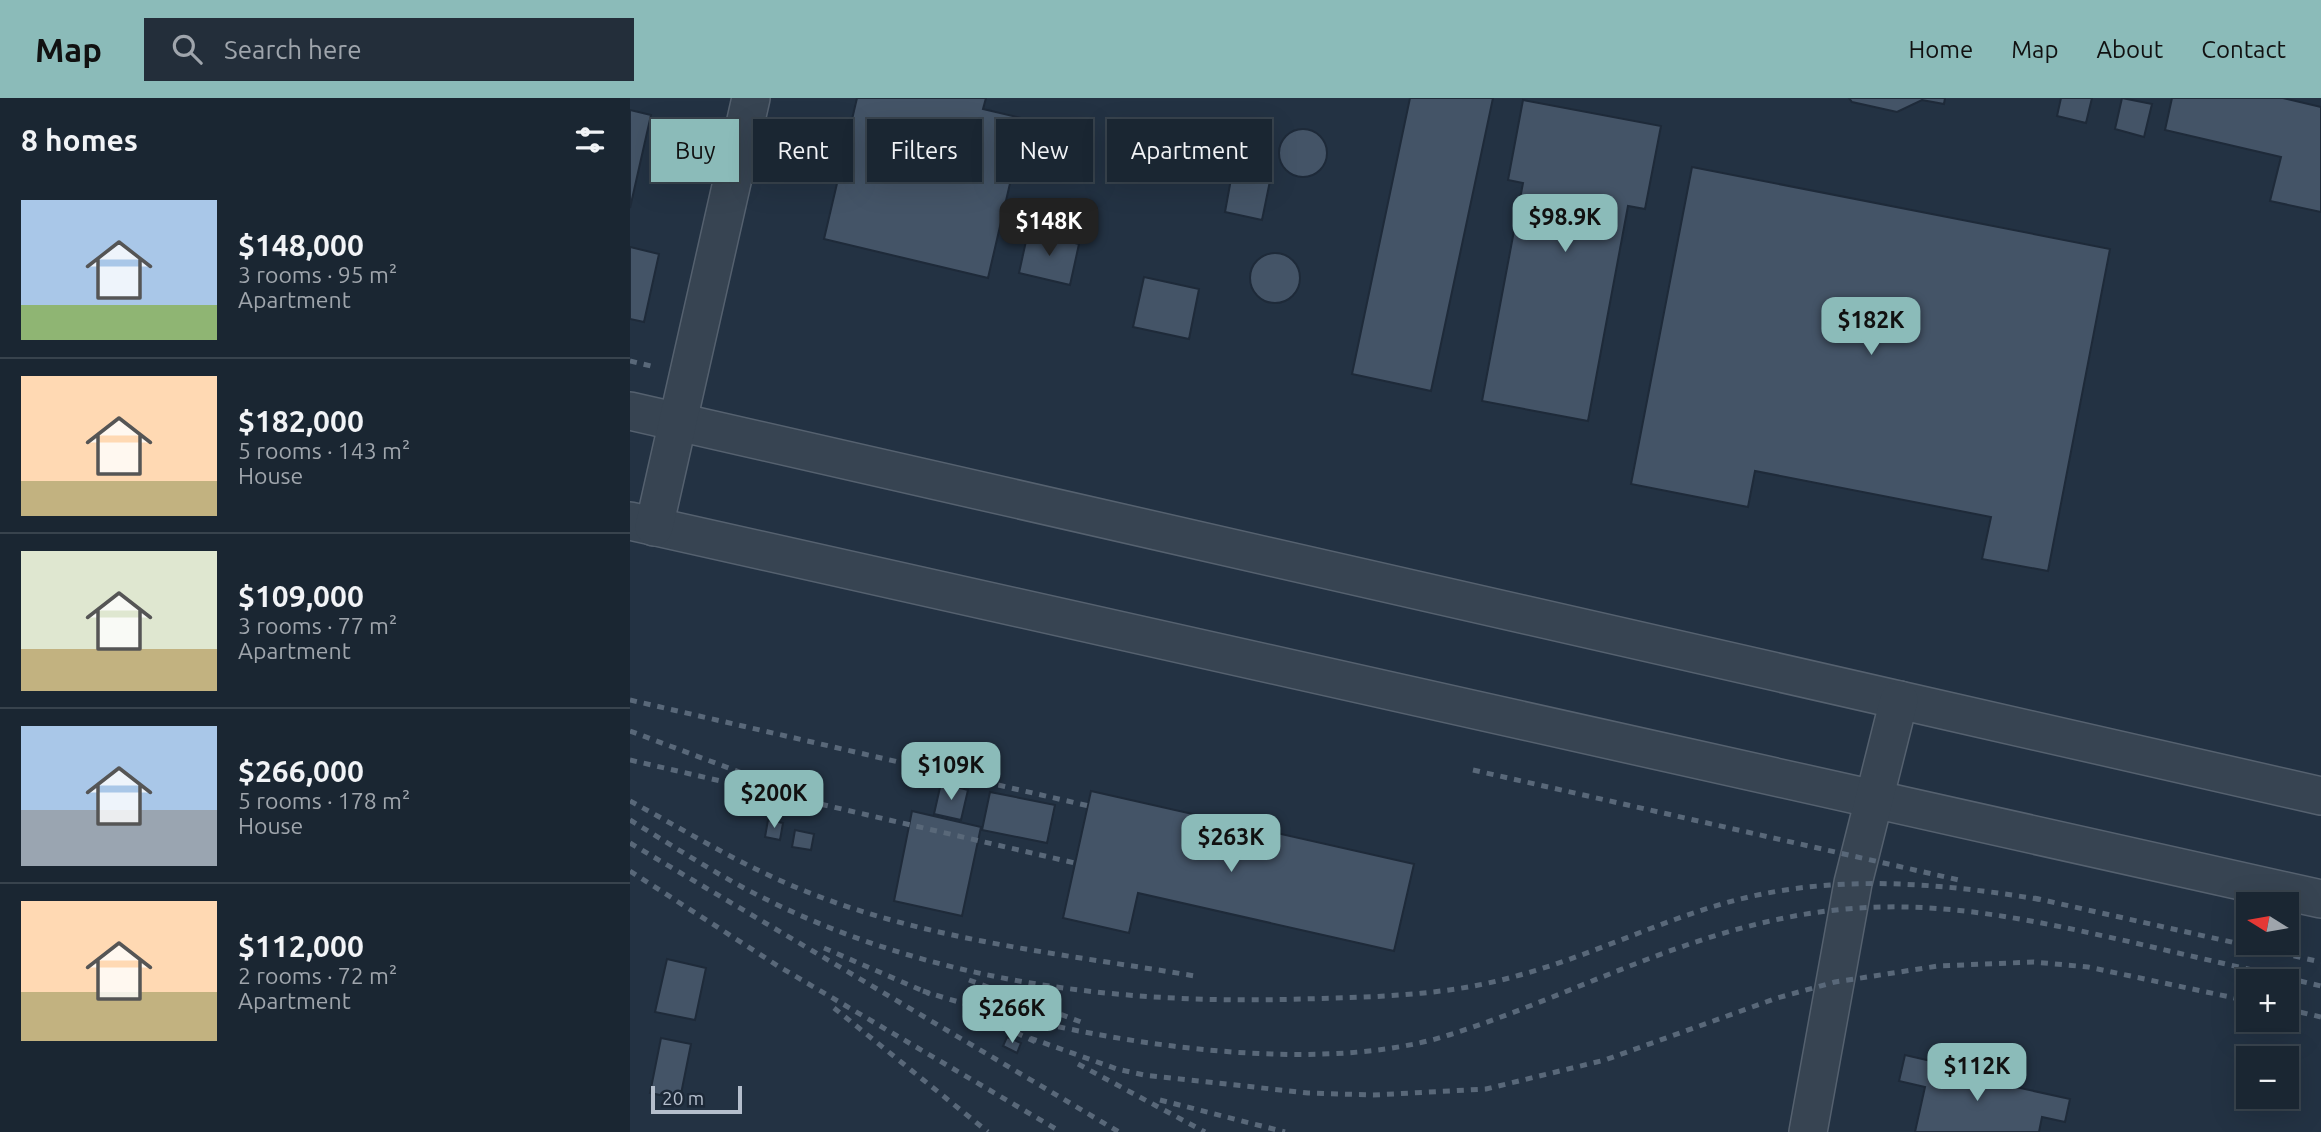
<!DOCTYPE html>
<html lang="en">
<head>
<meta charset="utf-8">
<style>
	:root { --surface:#1a2632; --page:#232e3a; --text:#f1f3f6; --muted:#9fa5ac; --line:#38434d; --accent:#8bbbb9 }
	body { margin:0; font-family:Ubuntu,sans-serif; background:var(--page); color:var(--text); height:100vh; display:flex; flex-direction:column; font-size:26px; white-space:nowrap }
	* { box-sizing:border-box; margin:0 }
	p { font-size:23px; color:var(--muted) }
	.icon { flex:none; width:38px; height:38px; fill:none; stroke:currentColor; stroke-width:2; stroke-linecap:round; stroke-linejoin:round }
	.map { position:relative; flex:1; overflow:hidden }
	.side { display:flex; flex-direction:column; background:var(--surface); width:630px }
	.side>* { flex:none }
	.banner { position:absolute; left:21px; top:21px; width:665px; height:63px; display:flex; gap:14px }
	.needle { width:46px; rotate:281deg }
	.controls { position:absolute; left:1606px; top:794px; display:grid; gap:14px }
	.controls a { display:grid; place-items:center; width:63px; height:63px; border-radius:0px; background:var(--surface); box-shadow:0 7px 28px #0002,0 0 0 2px var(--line); font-size:35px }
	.scale { position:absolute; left:21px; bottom:18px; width:91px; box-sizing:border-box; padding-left:7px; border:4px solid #b4becc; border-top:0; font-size:19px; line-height:24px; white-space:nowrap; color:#b4becc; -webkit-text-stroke:5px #1c2837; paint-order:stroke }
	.price { position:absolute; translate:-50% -60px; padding:0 16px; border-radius:14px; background:var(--accent); color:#111; font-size:23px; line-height:46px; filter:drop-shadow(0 2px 4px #0008) }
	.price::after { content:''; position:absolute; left:50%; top:42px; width:21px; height:16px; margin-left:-10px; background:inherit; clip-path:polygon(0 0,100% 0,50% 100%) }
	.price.current { background:#222; color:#fff }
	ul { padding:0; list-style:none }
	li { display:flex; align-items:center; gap:21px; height:175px; padding:0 21px }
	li+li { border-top:2px solid var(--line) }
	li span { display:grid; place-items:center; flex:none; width:196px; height:140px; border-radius:0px; color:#555 }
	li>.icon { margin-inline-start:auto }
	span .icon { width:84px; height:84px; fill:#fffc; stroke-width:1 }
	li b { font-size:30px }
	h2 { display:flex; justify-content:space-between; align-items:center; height:84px; padding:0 21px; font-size:30px }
	.tag { padding:0 24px; border-radius:0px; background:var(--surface); box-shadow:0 7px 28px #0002,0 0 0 2px var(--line); font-size:24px; line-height:63px }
	.tag.current { background:var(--accent); color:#111 }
	header { display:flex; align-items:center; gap:42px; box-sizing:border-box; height:98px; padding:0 35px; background:var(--accent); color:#111 }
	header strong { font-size:33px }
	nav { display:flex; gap:38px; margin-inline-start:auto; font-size:24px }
	.search { width:490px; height:63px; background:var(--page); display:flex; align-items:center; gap:18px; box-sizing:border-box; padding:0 24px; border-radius:0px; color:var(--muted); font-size:26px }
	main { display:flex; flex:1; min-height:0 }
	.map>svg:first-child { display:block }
	.building { fill:#445467; stroke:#1e2a39; stroke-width:2 }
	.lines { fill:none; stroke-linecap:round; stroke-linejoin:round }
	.minor-casing { stroke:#55616f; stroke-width:40 }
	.minor { stroke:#374452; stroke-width:37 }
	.rail { stroke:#596879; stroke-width:5; stroke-dasharray:7 7; stroke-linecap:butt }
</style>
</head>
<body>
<header>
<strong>Map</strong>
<div class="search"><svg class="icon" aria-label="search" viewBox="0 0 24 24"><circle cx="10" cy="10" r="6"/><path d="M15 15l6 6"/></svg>Search here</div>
<nav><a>Home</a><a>Map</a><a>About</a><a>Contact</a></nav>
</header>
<main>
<section class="side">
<h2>8 homes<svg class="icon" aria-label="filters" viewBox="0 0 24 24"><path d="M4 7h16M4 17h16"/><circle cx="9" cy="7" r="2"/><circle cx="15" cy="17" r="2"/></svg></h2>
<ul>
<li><span style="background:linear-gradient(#a9c7e8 75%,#8fb573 0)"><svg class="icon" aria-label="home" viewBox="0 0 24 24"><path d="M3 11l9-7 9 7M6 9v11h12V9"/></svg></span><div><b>$148,000</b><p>3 rooms · 95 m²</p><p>Apartment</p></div></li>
<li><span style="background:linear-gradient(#ffd9b3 75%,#c2b280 0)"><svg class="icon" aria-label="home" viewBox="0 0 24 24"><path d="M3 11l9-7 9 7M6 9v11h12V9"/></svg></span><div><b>$182,000</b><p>5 rooms · 143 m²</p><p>House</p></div></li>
<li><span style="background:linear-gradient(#dfe7d0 70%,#c2b280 0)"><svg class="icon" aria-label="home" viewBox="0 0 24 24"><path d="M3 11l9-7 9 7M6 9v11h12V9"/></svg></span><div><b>$109,000</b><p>3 rooms · 77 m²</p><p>Apartment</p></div></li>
<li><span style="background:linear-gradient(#a9c7e8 60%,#9aa5b1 0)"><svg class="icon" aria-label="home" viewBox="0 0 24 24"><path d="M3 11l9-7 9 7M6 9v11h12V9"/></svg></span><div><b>$266,000</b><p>5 rooms · 178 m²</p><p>House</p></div></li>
<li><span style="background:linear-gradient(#ffd9b3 65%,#c2b280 0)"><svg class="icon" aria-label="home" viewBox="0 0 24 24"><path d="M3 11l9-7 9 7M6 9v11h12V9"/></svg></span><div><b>$112,000</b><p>2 rooms · 72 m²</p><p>Apartment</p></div></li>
</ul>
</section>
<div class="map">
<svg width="1691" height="1034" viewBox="0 0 1691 1034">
	<rect width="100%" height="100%" fill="#233243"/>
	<g class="building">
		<polygon points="227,0 356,0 353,11 395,21 358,180 194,141"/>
		<polygon points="780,0 863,0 801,293 722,276"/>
		<polygon points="1219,0 1315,0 1314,6 1292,2 1267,14 1222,4"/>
		<polygon points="1431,0 1462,0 1456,25 1427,18"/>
		<polygon points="1492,0 1522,6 1514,39 1485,31"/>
		<polygon points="1542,0 1653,0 1691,9 1691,114 1640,103 1651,59 1535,32"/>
		<polygon points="893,2 1031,28 1015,111 998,108 958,323 852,303 893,85 878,82"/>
		<polygon points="0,12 21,17 0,110"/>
		<polygon points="147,30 188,40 178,80 137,71"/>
		<circle cx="673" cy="55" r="24"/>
		<polygon points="1062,69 1480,151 1418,473 1352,461 1361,419 1125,373 1118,409 1001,386"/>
		<polygon points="603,70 641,78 632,122 595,114"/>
		<polygon points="398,134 449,146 440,187 389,175"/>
		<polygon points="0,149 29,156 14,224 0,221"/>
		<circle cx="645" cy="180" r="25"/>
		<polygon points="514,179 569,191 559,241 503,229"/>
		<polygon points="311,685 338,692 331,722 304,716"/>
		<polygon points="461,693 784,766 764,853 508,795 499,835 433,820"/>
		<polygon points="360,694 425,707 417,745 352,732"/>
		<polygon points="282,713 351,729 332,818 264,803"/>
		<polygon points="138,722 153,725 150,742 135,739"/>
		<polygon points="165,732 184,736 181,752 162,749"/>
		<polygon points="37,861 76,870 65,922 25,914"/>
		<polygon points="377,939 391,945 387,955 373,948"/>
		<polygon points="31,940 61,946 50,1001 20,995"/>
		<polygon points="1275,957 1301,963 1299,970 1440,1001 1435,1024 1412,1019 1409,1034 1285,1034 1295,989 1269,983"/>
	</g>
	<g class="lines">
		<g class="minor-casing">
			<g id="minor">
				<polyline points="0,313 1691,698"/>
				<polyline points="0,423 1691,801"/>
				<polyline points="24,429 121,0"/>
				<polyline points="1178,1034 1223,785 1269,602"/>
			</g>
		</g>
		<use href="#minor" class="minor"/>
		<g class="rail">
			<polyline points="0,263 21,268"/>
			<polyline points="0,602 459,708"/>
			<polyline points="0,633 144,687"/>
			<polyline points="0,662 445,765"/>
			<polyline points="843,672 1329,782"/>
			<path d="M0 703C58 734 114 769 175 793 298 843 435 856 565 878"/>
			<path d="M0 722C38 745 75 769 114 790 287 882 478 907 671 901 745 899 818 898 890 877 959 858 1023 826 1092 806 1197 775 1306 784 1413 802"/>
			<polyline points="0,745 489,1034"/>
			<polyline points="0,773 148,868 431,1034"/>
			<polyline points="1404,800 1691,864"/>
			<polyline points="194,850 300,896"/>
			<polyline points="339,882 451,924"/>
			<path d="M293 893C434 939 675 983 819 937 954 894 1070 824 1216 811 1313 802 1407 823 1501 844 1564 859 1628 873 1691 888"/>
			<polyline points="204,910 358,1034"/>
			<polyline points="1657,911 1691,919"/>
			<polyline points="348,917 408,945"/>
			<polyline points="400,940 487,971 514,977 678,995 743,997 856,991 975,962 1147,900 1205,884 1308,868 1404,864 1458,869 1619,903"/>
			<polyline points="448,966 575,1034"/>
			<polyline points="530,1002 655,1034"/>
		</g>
	</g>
</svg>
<div class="controls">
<a><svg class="needle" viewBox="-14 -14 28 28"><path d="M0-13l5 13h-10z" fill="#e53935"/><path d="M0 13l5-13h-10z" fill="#9fa5ac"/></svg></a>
<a>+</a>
<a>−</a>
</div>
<div class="scale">20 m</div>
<b class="price" style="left:935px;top:156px">$98.9K</b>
<b class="price current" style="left:419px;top:160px">$148K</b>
<b class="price" style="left:1241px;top:259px">$182K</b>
<b class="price" style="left:321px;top:704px">$109K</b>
<b class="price" style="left:144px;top:732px">$200K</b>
<b class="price" style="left:601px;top:776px">$263K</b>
<b class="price" style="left:382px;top:947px">$266K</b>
<b class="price" style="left:1347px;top:1005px">$112K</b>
<div class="banner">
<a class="tag current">Buy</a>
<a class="tag">Rent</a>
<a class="tag">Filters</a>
<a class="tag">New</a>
<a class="tag">Apartment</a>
</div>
</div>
</main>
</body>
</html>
